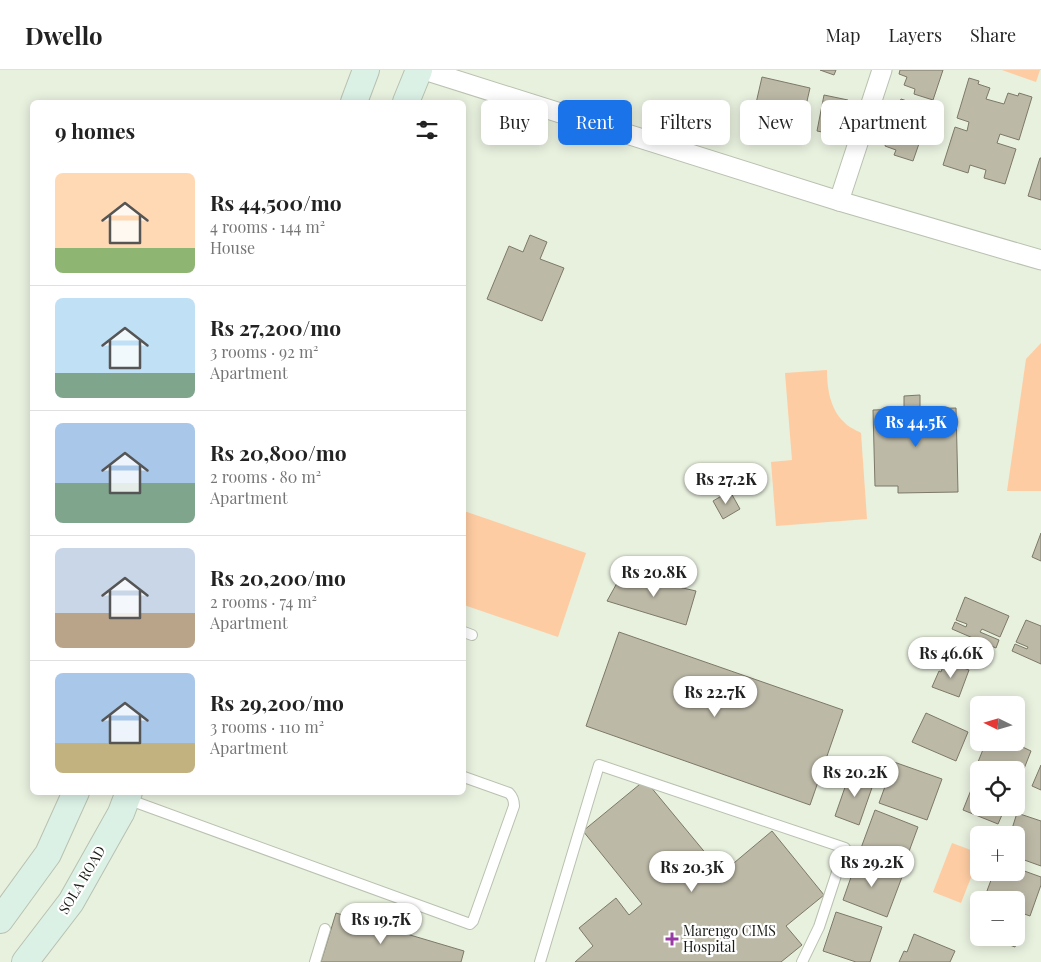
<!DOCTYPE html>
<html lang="en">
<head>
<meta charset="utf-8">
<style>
	:root { --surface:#fff; --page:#f2f2f2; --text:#222; --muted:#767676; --line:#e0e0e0; --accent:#1a73e8 }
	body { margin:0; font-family:"Playfair Display",serif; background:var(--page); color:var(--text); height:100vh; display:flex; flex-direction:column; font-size:19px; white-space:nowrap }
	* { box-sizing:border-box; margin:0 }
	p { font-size:16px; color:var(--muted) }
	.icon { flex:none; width:28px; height:28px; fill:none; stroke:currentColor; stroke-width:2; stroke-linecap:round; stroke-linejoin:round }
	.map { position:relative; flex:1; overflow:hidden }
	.panel { position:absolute; left:30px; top:30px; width:436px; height:695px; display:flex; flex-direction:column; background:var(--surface); border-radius:8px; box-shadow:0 2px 12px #0003 }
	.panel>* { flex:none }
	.hud { position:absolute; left:481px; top:30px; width:475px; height:45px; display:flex; gap:10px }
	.needle { width:32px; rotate:275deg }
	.tools { position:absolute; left:970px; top:626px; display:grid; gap:10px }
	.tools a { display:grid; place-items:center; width:55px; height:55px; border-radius:8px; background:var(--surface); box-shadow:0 2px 12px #0003; font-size:25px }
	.price { position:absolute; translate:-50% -42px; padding:0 11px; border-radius:18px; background:#fff; color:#222; font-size:16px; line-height:32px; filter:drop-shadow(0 1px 2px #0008) }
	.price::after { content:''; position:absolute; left:50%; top:30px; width:15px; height:11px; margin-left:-8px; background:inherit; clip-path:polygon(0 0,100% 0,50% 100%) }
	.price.current { background:var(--accent); color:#fff }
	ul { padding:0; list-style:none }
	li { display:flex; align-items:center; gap:15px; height:125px; padding:0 25px }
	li+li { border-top:1px solid var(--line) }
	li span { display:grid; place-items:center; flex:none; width:140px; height:100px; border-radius:8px; color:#555 }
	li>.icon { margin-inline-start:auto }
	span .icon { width:60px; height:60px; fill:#fffc; stroke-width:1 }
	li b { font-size:21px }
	h2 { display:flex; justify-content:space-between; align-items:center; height:60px; padding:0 25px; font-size:21px }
	.tag { padding:0 18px; border-radius:8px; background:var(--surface); box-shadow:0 2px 12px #0003; font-size:18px; line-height:45px }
	.tag.current { background:var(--accent); color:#fff }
	header { display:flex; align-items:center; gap:30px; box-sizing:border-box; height:70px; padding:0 25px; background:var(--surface); border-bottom:1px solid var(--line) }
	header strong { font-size:24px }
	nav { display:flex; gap:28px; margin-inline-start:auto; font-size:18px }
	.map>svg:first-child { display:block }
	.green { fill:#fecca2 }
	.building { fill:#bdb9a7; stroke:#7d7968 }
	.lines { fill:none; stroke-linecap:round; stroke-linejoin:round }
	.service-casing { stroke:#b9c1b0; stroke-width:12 }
	.minor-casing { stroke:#b9c1b0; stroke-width:21 }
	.secondary-casing { stroke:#b9c1b0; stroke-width:28 }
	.service { stroke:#fff; stroke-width:10 }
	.minor { stroke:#fff; stroke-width:19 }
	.secondary { stroke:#dbf1e6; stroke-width:26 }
	.poi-dot { fill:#993ba4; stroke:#fff; stroke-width:2 }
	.labels { text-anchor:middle; stroke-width:4.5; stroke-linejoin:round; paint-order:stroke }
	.street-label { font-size:14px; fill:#191c15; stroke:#fff }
	.poi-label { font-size:14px; fill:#191c15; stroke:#fff; text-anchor:start }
</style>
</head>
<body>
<header>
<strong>Dwello</strong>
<nav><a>Map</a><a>Layers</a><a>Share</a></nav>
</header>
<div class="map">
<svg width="1041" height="892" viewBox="0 0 1041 892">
	<rect width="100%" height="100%" fill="#e8f0de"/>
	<g class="green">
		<polygon points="1002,0 1040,0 1036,12"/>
		<polygon points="1041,273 1041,421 1007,421 1026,289"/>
		<path d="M827 300C827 318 830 339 844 352 848 357 856 360 861 363L867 449 776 456 771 392 792 390 785 303Z"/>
		<polygon points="464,441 586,483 558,567 464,535"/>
		<polygon points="952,773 979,783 979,787 961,833 933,822"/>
	</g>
	<g class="building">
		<polygon points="820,0 836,0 834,5"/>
		<polygon points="900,0 943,0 933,30 914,24 915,19 904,15 907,7 899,4"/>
		<polygon points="762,7 810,18 802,53 796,52 794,59 782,56 784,50 775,48 773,54 761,51 763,44 754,42"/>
		<polygon points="969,8 979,11 978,14 990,18 986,29 1004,34 1008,23 1018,26 1019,23 1032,27 1019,70 1000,64 997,73 1016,79 1005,114 984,108 986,100 970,95 968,103 943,95 955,57 967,61 969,52 957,48"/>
		<polygon points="824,25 848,30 842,66 817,61"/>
		<polygon points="901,29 931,39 913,91 894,85 896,80 885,76 887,68 879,66 882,56 891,59 895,47 888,45 892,33 898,35"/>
		<polygon points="1040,88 1041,88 1041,130 1028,126"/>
		<polygon points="530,165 547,172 540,189 564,198 542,251 487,229 509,176 523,182"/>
		<polygon points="920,325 920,339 956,338 958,422 898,423 898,416 875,416 873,340 904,339 904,326"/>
		<polygon points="730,421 740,439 723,449 713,431"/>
		<polygon points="1041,463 1041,491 1032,487"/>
		<polygon points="622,504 696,521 686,555 607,531"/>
		<polygon points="965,527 1009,546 1000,567 982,559 980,562 999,570 996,578 952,559 955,552 966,557 967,554 956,550"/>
		<polygon points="1026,550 1041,556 1041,594 1012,581 1015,574 1027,579 1028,577 1016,572"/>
		<polygon points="619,562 843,640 810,735 586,656"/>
		<polygon points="945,591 969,600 959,627 932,617 939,601 941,602"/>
		<polygon points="926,643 968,662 956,691 912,672"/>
		<polygon points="986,672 1012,672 1031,681 1020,709 1016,708 1016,700 997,700 978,692"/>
		<polygon points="894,692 942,709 927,750 879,733"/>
		<polygon points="1041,695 1041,720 1032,716"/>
		<polygon points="851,700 875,709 859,755 835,746"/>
		<polygon points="645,710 722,803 772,761 824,825 786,856 802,875 781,892 575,892 593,876 579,858 616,828 629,845 642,834 583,761"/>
		<polygon points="971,720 979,723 979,738 1005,738 998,754 963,740"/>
		<polygon points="875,740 918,757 904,795 861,778"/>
		<polygon points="1017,743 1041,751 1041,796 1016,787 1016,765 1010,765"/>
		<polygon points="857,790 902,807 887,847 843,830"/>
		<polygon points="1016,798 1041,807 1041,815 1030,846 1016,841 1016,830 984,829 994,802 1016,802"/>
		<polygon points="979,839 979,862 971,859"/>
		<polygon points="836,842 882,857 870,892 856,892 823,881"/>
		<polygon points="336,843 464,881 461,892 321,892"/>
		<polygon points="1016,855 1023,857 1015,877 991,868 1016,868"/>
		<polygon points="914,864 955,881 950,892 899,892 904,881 907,882"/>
	</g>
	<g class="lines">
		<g class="service-casing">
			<g id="service">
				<polyline points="464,562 472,565"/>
				<path d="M127 729 470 854 473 851 514 736C514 730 513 727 509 723L464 707"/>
				<polyline points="315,892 325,859"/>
				<polyline points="540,892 599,695 845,778 819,857 802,892"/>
			</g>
		</g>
		<g class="minor-casing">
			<g id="minor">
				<polyline points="424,0 839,131 1041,190"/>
				<polyline points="839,131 882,0"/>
			</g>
		</g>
		<g class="secondary-casing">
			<g id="secondary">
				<polyline points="354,32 366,0"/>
				<polyline points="406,32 419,0"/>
				<polyline points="0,850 48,784 76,722"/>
				<polyline points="25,892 71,832 121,743 129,722"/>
			</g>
		</g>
		<use href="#service" class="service"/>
		<use href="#minor" class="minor"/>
		<use href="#secondary" class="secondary"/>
	</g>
	<path class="poi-dot" d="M669.5 861.5h5v5h5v5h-5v5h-5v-5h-5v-5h5z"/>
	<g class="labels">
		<g class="street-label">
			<text transform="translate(82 810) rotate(-59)" y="5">SOLA ROAD</text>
		</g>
		<g class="poi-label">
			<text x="683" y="866">Marengo CIMS<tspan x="683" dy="16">Hospital</tspan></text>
		</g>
	</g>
</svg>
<div class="tools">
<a><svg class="needle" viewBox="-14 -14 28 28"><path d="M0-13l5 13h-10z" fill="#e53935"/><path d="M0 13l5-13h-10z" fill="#767676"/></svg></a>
<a><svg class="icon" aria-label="locate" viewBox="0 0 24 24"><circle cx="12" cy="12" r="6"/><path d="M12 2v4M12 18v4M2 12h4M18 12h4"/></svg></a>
<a>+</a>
<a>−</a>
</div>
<b class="price current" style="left:916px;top:378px">Rs 44.5K</b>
<b class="price" style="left:726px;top:435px">Rs 27.2K</b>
<b class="price" style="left:654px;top:528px">Rs 20.8K</b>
<b class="price" style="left:951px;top:609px">Rs 46.6K</b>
<b class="price" style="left:715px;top:648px">Rs 22.7K</b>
<b class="price" style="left:855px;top:728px">Rs 20.2K</b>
<b class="price" style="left:872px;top:818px">Rs 29.2K</b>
<b class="price" style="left:692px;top:823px">Rs 20.3K</b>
<b class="price" style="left:381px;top:875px">Rs 19.7K</b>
<div class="hud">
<a class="tag">Buy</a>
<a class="tag current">Rent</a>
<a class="tag">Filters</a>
<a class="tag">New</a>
<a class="tag">Apartment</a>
</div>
<section class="panel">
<h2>9 homes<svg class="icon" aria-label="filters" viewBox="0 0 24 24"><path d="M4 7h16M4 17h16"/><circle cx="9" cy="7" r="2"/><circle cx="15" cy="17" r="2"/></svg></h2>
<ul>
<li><span style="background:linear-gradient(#ffd9b3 75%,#8fb573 0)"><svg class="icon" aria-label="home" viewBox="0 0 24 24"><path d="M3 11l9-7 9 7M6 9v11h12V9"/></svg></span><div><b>Rs 44,500/mo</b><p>4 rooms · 144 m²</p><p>House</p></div></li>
<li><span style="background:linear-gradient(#bfe0f5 75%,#7fa58c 0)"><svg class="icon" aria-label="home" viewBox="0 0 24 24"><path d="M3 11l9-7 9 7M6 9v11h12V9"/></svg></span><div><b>Rs 27,200/mo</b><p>3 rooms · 92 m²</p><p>Apartment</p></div></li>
<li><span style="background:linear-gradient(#a9c7e8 60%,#7fa58c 0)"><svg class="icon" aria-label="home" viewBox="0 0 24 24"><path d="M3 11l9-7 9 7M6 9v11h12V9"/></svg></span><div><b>Rs 20,800/mo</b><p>2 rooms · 80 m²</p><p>Apartment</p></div></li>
<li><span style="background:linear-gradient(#c9d6e8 65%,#b9a48a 0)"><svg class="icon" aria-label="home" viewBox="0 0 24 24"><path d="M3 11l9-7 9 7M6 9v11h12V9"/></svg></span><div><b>Rs 20,200/mo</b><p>2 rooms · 74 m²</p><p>Apartment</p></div></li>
<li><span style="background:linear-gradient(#a9c7e8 70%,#c2b280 0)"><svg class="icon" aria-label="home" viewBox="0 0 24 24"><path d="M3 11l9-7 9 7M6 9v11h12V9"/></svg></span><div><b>Rs 29,200/mo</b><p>3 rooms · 110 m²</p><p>Apartment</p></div></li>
</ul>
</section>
</div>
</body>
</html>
